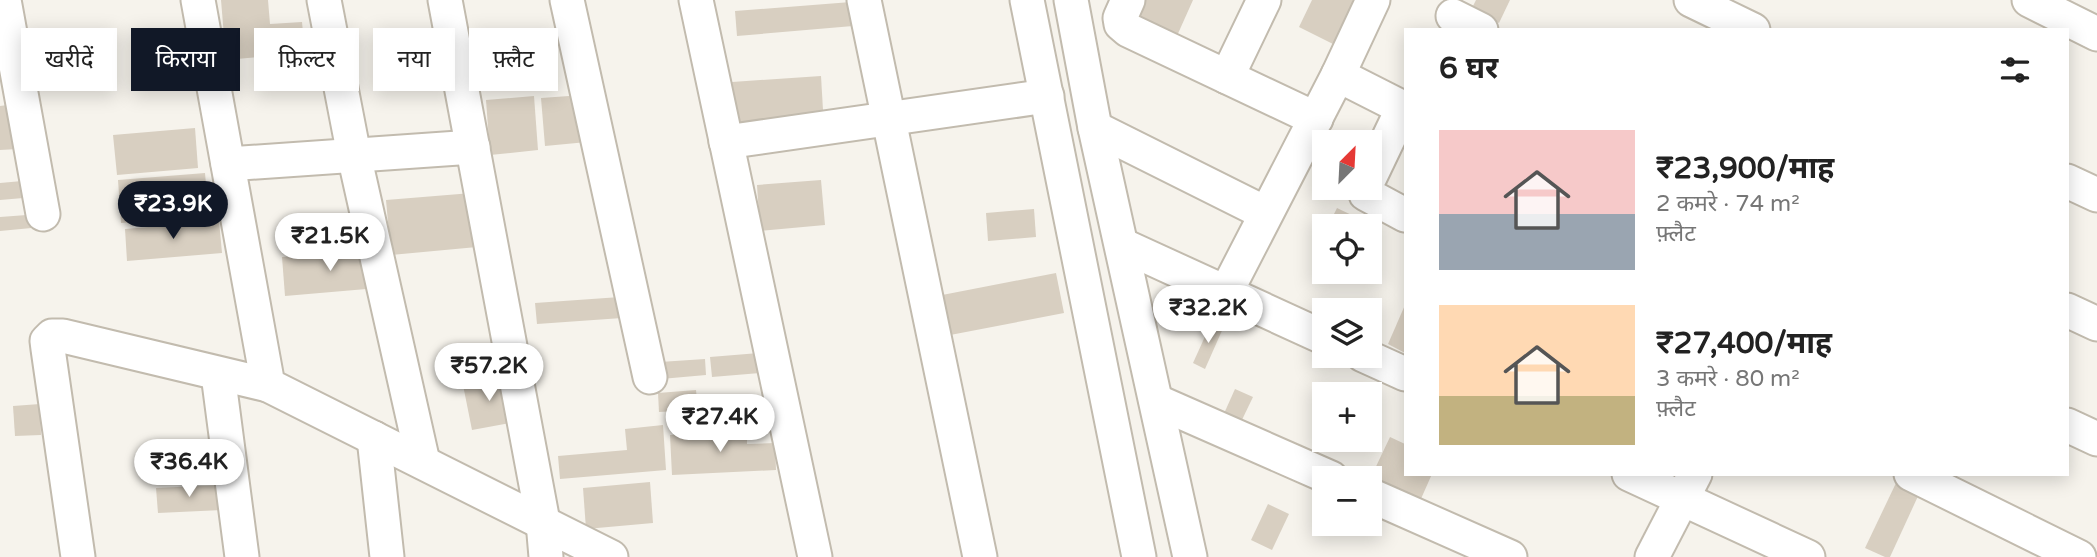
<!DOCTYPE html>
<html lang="hi">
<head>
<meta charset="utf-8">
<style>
	:root { --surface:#fff; --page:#f6f6f6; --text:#222; --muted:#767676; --accent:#111827 }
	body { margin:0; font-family:"Varela Round","Noto Sans Devanagari",sans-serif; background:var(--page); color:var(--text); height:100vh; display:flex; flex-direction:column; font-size:26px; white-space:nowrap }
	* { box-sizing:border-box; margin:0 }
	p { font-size:23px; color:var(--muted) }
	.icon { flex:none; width:38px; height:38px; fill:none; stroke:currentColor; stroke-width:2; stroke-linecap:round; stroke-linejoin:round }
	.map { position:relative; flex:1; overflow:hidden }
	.side { position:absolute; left:1404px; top:28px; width:665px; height:448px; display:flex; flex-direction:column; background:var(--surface); border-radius:0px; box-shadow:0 4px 18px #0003 }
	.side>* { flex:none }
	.banner { position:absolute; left:21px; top:28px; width:665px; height:63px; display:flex; gap:14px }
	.needle { width:46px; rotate:24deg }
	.tools { position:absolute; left:1312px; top:130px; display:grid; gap:14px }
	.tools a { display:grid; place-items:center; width:70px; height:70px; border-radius:0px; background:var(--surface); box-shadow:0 4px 18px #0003; font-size:35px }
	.price { position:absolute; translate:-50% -60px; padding:0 16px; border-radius:24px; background:#fff; color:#222; font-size:23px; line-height:46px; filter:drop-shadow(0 2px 4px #0008) }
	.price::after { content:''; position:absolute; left:50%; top:42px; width:21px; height:16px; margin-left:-10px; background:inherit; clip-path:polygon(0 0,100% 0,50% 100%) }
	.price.on { background:var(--accent); color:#fff }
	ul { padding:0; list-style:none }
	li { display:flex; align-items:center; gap:21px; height:175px; padding:0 35px }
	li span { display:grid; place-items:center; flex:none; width:196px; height:140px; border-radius:0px; color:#555 }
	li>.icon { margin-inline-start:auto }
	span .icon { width:84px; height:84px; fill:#fffc; stroke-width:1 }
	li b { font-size:30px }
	h2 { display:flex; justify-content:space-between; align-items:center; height:84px; padding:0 35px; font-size:30px }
	.pill { padding:0 24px; border-radius:0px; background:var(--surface); box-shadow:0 4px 18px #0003; font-size:24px; line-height:63px }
	.pill.on { background:var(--accent); color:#fff }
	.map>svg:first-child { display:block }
	.building { fill:#d8cfc1 }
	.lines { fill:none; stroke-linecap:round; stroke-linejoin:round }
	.street-casing { stroke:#c2bbae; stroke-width:37 }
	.street { stroke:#fff; stroke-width:33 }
</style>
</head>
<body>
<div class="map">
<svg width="2097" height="557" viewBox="0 0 2097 557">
	<rect width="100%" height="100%" fill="#f6f3ec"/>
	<g class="building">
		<polygon points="221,0 268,0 270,24 302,22 305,53 226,60"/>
		<polygon points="1136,0 1193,0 1172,47 1125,26"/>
		<polygon points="1312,0 1352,0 1364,6 1343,49 1299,27"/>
		<polygon points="1476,0 1510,0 1499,23 1471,10"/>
		<polygon points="851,2 853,26 737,36 735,11"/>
		<polygon points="821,76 824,127 735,133 732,82"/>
		<polygon points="583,95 587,142 545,146 541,98"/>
		<polygon points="534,96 538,150 490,155 486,100"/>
		<polygon points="15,104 18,149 0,150 0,106"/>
		<polygon points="195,128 198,168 117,175 113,135"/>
		<polygon points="205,173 209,216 121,223 118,180"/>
		<polygon points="33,180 35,197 0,200 0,183"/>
		<polygon points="821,180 825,225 760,231 757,185"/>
		<polygon points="472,193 477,247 391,255 386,200"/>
		<polygon points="1337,208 1364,221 1362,226 1328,226"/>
		<polygon points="1034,209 1036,237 988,241 986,213"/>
		<polygon points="40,214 42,227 0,231 0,217"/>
		<polygon points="219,221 222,253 127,261 125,229"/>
		<polygon points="374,249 378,288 285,296 282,257"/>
		<polygon points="1056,273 1064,313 945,336 937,296"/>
		<polygon points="620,297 622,318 537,324 535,303"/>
		<polygon points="1405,305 1405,353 1388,344"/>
		<polygon points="1212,321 1224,326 1205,369 1193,363"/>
		<polygon points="759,353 760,373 712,377 710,357"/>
		<polygon points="705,359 706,375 661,379 660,362"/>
		<polygon points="506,376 515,422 472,430 463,385"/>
		<polygon points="1235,389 1253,397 1239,426 1222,418"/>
		<polygon points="696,390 698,410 659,412 658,393"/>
		<polygon points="40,404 41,435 15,436 13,406"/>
		<polygon points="766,406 768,419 726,423 725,409"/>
		<polygon points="663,425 666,470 560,479 558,456 627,450 625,429"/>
		<polygon points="747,431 747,444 775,443 776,470 672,475 670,435"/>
		<polygon points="1390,437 1405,444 1405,474 1432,474 1420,501 1371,477"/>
		<polygon points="650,482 653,523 586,529 583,488"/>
		<polygon points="1896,483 1919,494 1890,557 1885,557 1865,548"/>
		<polygon points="221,485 222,510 158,513 156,488"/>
		<polygon points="1268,504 1289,514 1272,550 1251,540"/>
	</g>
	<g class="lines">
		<g class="street-casing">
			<g id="street">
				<polyline points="4,0 43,214"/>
				<polyline points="198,0 268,385 611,557"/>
				<polyline points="324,0 354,155 423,462"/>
				<polyline points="445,0 543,522 546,557"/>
				<polyline points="567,0 650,377"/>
				<polyline points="696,0 815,557"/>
				<polyline points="864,0 980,557"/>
				<polyline points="1027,0 1139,557"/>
				<polyline points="1071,0 1095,128 1190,557"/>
				<polyline points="1128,0 1120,18 1121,24 1128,30 1316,119"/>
				<polyline points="1691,0 1753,30"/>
				<polyline points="2029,0 2097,34"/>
				<polyline points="1453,16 1481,30"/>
				<polyline points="1338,75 1373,0"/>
				<polyline points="1227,77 1264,0"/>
				<polyline points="1095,128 1265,213"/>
				<polyline points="726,142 1047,96"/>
				<polyline points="228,164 473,147"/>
				<polyline points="1370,177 1403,108"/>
				<polyline points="2067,181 2097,195"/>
				<polyline points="1366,187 1366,194 1405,215"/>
				<polyline points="1122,245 1325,338"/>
				<polyline points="1225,294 1338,75 1405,109"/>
				<polyline points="2067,310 2097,324"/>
				<polyline points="1363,355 1405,374"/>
				<polyline points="218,374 242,557"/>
				<polyline points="1156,401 1331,478"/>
				<polyline points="2067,425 2097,439"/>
				<polyline points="374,438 387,557"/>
				<polyline points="1629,474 1808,557"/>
				<polyline points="1911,474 2079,557"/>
				<polyline points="1370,495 1510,557"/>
				<polyline points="78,557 48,349 47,341 52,336 63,336 268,385"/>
				<polyline points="1652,557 1695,474"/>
			</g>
		</g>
		<use href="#street" class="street"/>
	</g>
</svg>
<div class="tools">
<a><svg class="needle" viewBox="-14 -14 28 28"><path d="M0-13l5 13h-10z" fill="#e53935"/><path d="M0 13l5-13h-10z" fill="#767676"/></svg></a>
<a><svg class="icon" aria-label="locate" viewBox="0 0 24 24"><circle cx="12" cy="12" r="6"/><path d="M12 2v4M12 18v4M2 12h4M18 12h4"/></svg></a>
<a><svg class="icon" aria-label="layers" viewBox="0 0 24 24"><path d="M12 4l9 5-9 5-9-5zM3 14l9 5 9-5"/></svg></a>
<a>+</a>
<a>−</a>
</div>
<b class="price on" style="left:173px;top:241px">₹23.9K</b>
<b class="price" style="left:330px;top:273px">₹21.5K</b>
<b class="price" style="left:1208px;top:345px">₹32.2K</b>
<b class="price" style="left:489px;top:403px">₹57.2K</b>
<b class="price" style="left:720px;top:454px">₹27.4K</b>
<b class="price" style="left:189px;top:499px">₹36.4K</b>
<div class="banner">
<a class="pill">खरीदें</a>
<a class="pill on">किराया</a>
<a class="pill">फ़िल्टर</a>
<a class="pill">नया</a>
<a class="pill">फ़्लैट</a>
</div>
<section class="side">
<h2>6 घर<svg class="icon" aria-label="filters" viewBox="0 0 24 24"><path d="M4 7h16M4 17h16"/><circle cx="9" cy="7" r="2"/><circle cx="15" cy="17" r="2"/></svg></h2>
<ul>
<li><span style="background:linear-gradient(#f6c9c9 60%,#9aa5b1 0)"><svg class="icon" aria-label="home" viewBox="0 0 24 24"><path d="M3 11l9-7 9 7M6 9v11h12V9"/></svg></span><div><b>₹23,900/माह</b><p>2 कमरे · 74 m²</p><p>फ़्लैट</p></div></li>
<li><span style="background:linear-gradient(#ffd9b3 65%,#c2b280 0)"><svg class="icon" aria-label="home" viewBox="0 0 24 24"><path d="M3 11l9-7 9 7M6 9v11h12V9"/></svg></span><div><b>₹27,400/माह</b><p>3 कमरे · 80 m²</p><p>फ़्लैट</p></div></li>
</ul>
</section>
</div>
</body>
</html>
